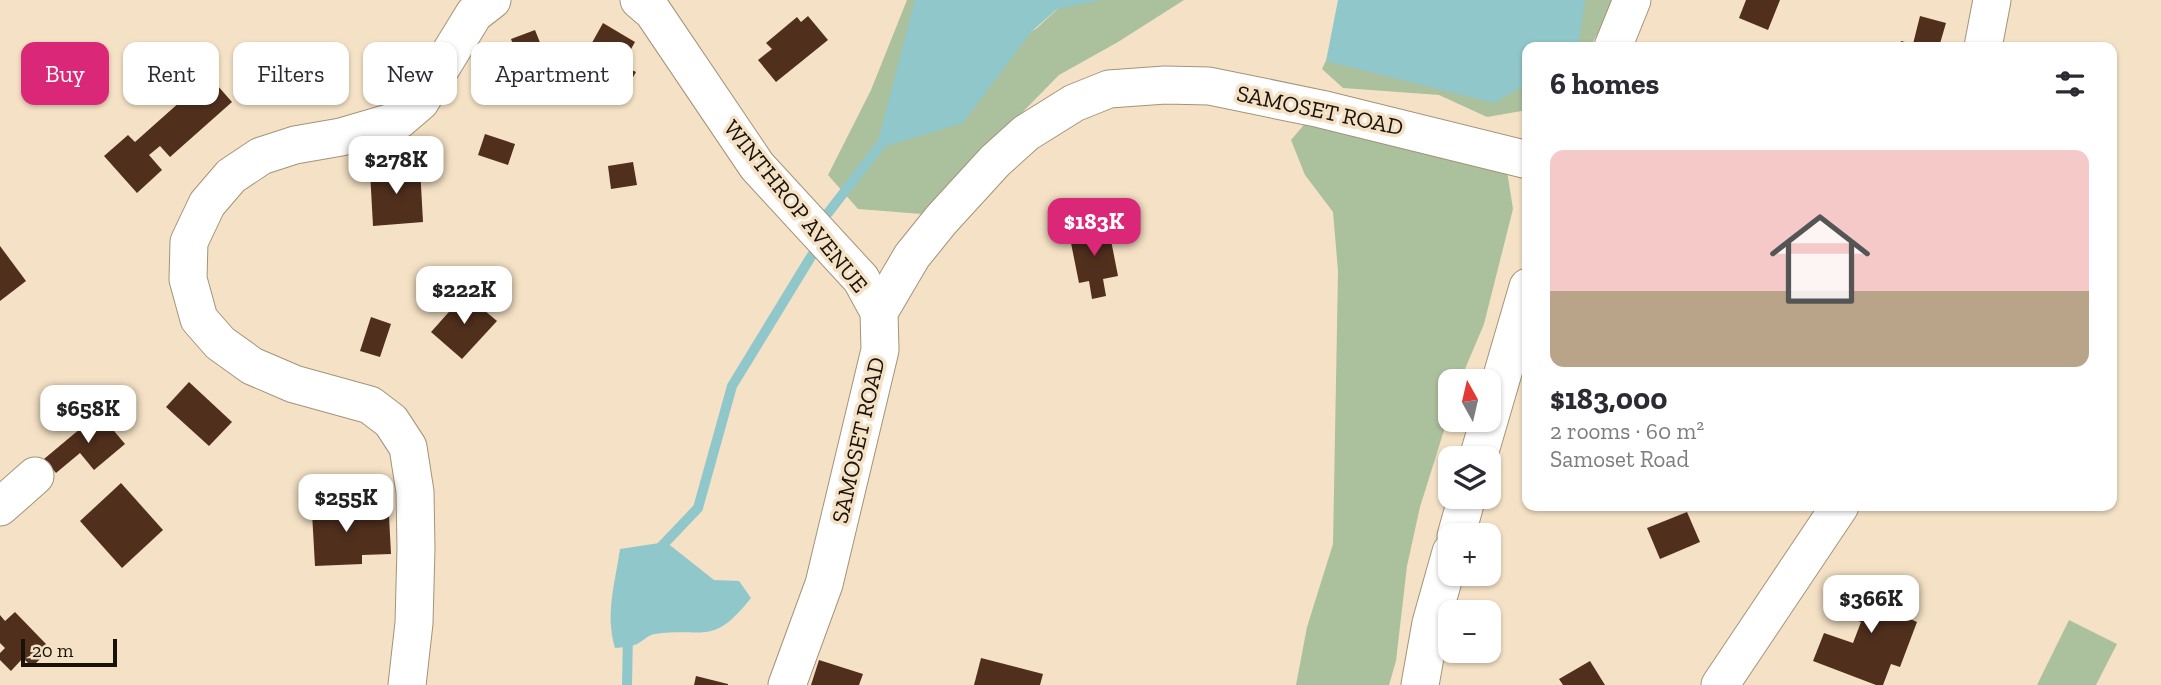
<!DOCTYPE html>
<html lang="en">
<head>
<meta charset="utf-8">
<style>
	:root { --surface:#fff; --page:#f7f7f7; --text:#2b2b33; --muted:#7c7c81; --accent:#db2777 }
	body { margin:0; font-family:"Zilla Slab",serif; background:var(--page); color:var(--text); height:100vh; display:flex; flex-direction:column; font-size:26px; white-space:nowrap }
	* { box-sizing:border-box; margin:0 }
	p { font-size:23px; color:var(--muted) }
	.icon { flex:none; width:38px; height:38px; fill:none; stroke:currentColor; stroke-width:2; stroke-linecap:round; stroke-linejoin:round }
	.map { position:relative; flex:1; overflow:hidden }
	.details { position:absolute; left:1522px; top:42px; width:595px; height:469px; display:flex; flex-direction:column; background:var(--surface); border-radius:14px; box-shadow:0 2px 5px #0004 }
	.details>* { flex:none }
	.banner { position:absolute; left:21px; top:42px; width:665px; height:63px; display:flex; gap:14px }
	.needle { width:46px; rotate:352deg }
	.tools { position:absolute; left:1438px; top:369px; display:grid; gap:14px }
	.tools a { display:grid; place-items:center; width:63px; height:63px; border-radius:14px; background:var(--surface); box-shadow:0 2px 5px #0004; font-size:35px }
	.scale { position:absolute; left:21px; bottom:18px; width:96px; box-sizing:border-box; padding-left:7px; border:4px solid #181208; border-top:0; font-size:19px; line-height:24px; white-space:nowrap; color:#181208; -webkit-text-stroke:5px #f5e2c6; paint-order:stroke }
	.price { position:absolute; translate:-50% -60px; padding:0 16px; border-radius:14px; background:#fff; color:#222; font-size:23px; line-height:46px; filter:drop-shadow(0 2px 4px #0008) }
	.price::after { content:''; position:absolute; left:50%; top:42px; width:21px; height:16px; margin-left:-10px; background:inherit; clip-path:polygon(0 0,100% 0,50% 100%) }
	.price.active { background:var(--accent); color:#fff }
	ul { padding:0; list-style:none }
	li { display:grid; align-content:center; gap:14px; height:371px; padding:0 28px }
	li span { display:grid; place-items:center; height:217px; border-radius:14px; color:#555 }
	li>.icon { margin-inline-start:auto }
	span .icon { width:126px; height:126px; fill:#fffc; stroke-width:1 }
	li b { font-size:30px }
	h2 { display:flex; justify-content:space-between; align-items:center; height:84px; padding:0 28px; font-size:30px }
	.pill { padding:0 24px; border-radius:14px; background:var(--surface); box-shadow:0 2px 5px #0004; font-size:24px; line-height:63px }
	.pill.active { background:var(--accent); color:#fff }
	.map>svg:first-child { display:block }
	.green { fill:#abc19e }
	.water { fill:#90c7ca }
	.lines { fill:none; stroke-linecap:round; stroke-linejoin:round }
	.stream { stroke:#90c7ca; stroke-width:10 }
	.building { fill:#502f1d }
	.minor-casing { stroke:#a49378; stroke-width:39 }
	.minor { stroke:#fff; stroke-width:37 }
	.labels { text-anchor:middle; stroke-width:7; stroke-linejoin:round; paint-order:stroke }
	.street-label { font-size:23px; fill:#181208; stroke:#f5e2c6 }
</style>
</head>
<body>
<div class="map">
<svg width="2161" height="685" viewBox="0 0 2161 685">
	<rect width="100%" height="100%" fill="#f5e2c6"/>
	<g class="green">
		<polygon points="907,0 961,0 1005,48 1037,28 1067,0 1184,0 1118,42 1059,75 922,214 858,209 828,175 871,90"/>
		<polygon points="1354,0 1617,0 1590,47 1528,47 1528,110 1487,117 1439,95 1343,88 1322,69"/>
		<polygon points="1308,120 1507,171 1513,209 1484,324 1460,381 1451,382 1451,408 1420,507 1407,566 1396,661 1389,685 1296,685 1307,627 1333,544 1338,271 1333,212 1305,175 1291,140"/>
		<polygon points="2069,620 2117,644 2096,685 2037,685"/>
	</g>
	<g class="water">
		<polygon points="915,0 1102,0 1057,9 1031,32 963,123 876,149"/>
		<polygon points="1338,0 1585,0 1578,47 1528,47 1528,83 1494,103 1326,61"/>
		<path d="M666 542 714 580 739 581 751 598C712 647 706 627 655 634 648 635 643 641 637 644 630 647 622 647 615 648 605 613 615 584 620 549Z"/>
	</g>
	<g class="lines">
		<g class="stream">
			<polyline points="828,213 886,138"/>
			<polyline points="659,549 698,508 732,386 812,255"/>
			<polyline points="627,685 628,633"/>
		</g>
	</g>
	<g class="building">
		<polygon points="1746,0 1780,0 1768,30 1739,18"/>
		<polygon points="808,16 828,40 776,82 758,60 772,49 766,43 797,17 801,22"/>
		<polygon points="1920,16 1946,23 1939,47 1900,47 1901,41 1913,44"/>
		<polygon points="603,23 635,42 622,65 636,72 628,86 614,78 611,85 579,66"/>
		<polygon points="535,30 543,50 560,43 569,65 515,86 508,68 520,63 511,39"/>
		<polygon points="209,76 232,102 170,157 160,146 149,155 162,170 137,193 104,156 128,135 135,142"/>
		<polygon points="485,134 515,144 508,165 478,155"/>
		<polygon points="633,162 637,185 611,189 608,166"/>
		<polygon points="420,167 423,222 373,226 370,171"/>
		<polygon points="1108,225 1118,276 1103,279 1106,296 1092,299 1089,281 1079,283 1069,233"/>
		<polygon points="0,246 26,281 0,301"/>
		<polygon points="465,294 497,321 462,359 431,332"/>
		<polygon points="371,317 391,324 380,357 360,351"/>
		<polygon points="189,382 232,422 209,446 166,407"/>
		<polygon points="99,413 125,444 94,470 80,453 56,473 44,459"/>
		<polygon points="121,483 163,530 122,568 80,521"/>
		<polygon points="330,494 331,508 359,507 360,518 389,516 391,554 362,555 362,564 315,566 311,495"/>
		<polygon points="1687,512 1700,542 1660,559 1647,528"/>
		<polygon points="1856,578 1915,601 1908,618 1917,622 1900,667 1891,664 1883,685 1876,685 1813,661 1824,633 1853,643 1861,622 1842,615"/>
		<polygon points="15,612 46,644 37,653 42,657 32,667 23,658 11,671 0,660 0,653 5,648 0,643 0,615 5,621"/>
		<polygon points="981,658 1043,674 1040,685 974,685"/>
		<polygon points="819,660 863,674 859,685 811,685"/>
		<polygon points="1590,661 1605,685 1563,685 1559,679"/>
		<polygon points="696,676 728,684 728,685 694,685"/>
	</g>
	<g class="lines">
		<g class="minor-casing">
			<g id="minor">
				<polyline points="639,0 653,12 757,166 861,279 879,312"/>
				<polyline points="1613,47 1632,0"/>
				<polyline points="1983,47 1992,0"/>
				<polyline points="1478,458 1528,287"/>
				<polyline points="0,507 35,476"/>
				<polyline points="1456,536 1467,497"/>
				<polyline points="407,685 414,623 416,548 415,492 408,447 391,421 370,405 294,384 252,366 220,343 199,319 188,279 189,242 207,204 231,176 261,156 295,145 341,137 399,120 420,102 474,14 492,0"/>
				<polyline points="787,685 824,584 880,350 879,312 912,256 941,220 995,161 1026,133 1074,103 1109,89 1165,85 1209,86 1321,109 1528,160"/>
				<polyline points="1420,685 1431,623 1451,552"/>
				<polyline points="1720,685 1840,506"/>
			</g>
		</g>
		<use href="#minor" class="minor"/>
	</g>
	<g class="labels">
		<g class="street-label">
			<text transform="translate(1320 110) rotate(12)" y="8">SAMOSET ROAD</text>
			<text transform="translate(796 206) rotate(51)" y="8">WINTHROP AVENUE</text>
			<text transform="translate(858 440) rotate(-77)" y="8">SAMOSET ROAD</text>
		</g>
	</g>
</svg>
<div class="tools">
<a><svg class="needle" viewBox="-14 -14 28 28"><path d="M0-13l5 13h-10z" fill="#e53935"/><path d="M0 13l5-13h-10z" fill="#7c7c81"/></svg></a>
<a><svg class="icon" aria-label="layers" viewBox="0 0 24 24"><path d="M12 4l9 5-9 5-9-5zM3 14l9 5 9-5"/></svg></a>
<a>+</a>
<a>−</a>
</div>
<div class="scale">20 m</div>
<b class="price" style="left:396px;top:196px">$278K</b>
<b class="price active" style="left:1094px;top:258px">$183K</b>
<b class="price" style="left:464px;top:326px">$222K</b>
<b class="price" style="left:88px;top:445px">$658K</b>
<b class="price" style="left:346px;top:534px">$255K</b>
<b class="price" style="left:1871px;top:635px">$366K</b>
<div class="banner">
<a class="pill active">Buy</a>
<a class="pill">Rent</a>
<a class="pill">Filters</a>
<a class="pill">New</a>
<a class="pill">Apartment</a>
</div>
<section class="details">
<h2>6 homes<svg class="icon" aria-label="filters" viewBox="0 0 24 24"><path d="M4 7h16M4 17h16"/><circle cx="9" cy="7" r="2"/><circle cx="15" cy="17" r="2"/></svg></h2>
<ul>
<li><span style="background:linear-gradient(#f6c9c9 65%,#b9a48a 0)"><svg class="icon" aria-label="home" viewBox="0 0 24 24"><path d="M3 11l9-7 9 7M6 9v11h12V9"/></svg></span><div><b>$183,000</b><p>2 rooms · 60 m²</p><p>Samoset Road</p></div></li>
</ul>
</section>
</div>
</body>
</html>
